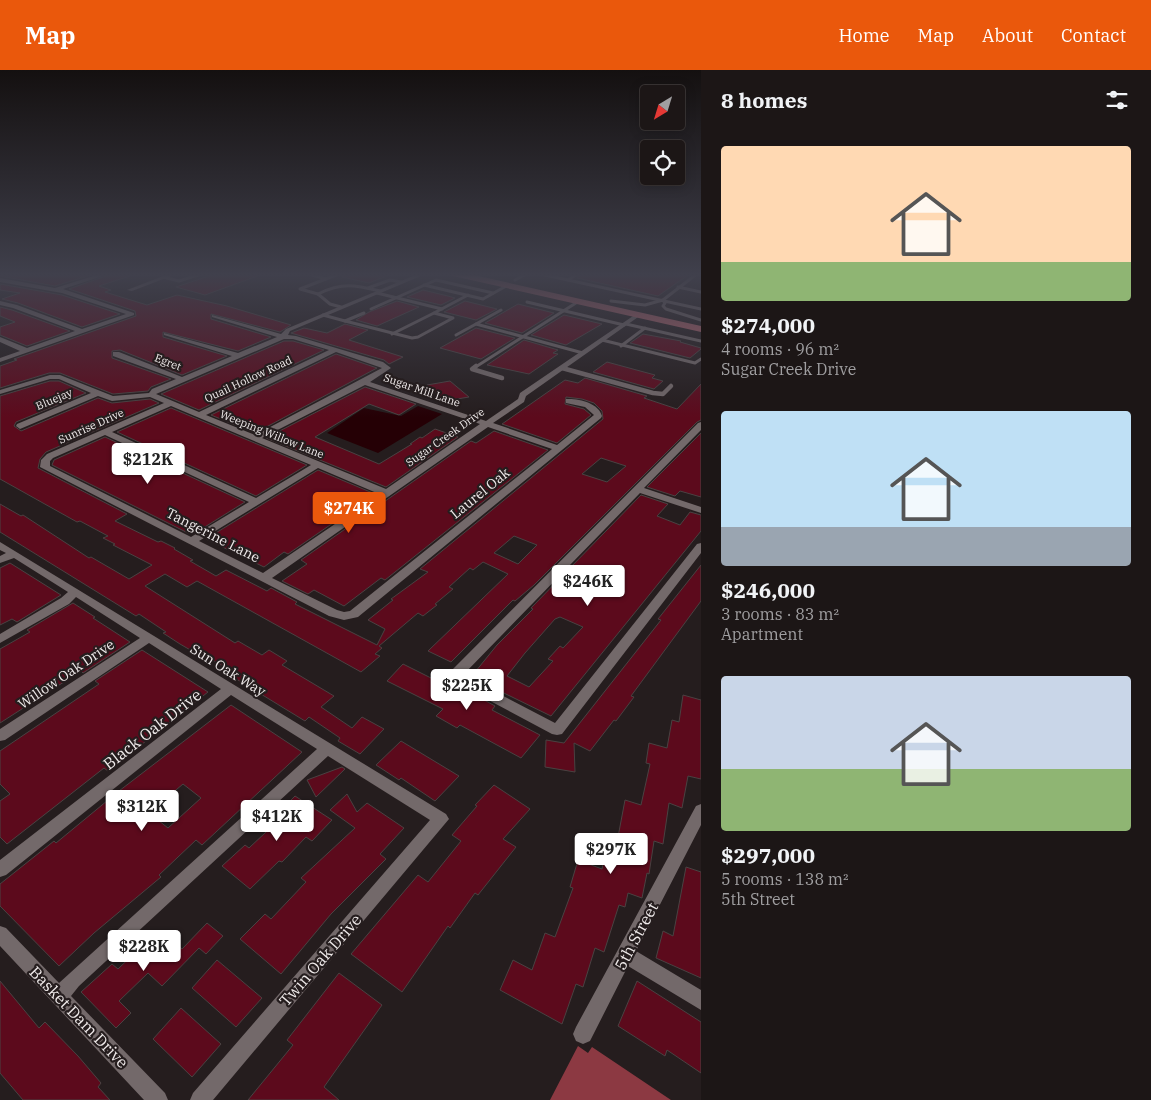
<!DOCTYPE html>
<html lang="en">
<head>
<meta charset="utf-8">
<style>
	:root { --surface:#1c1616; --page:#292323; --text:#f1f3f6; --muted:#a09fa1; --line:#3a3535; --accent:#ea580c }
	body { margin:0; font-family:"IBM Plex Serif",serif; background:var(--page); color:var(--text); height:100vh; display:flex; flex-direction:column; font-size:19px; white-space:nowrap }
	* { box-sizing:border-box; margin:0 }
	p { font-size:16px; color:var(--muted) }
	.icon { flex:none; width:28px; height:28px; fill:none; stroke:currentColor; stroke-width:2; stroke-linecap:round; stroke-linejoin:round }
	.map { position:relative; flex:1; overflow:hidden }
	.side { display:flex; flex-direction:column; background:var(--surface); width:450px }
	.side>* { flex:none }
	.needle { width:32px; rotate:218deg }
	.tools { position:absolute; left:640px; top:15px; display:grid; gap:10px }
	.tools a { display:grid; place-items:center; width:45px; height:45px; border-radius:5px; background:var(--surface); box-shadow:0 2px 12px #0003,0 0 0 1px var(--line); font-size:25px }
	.price { position:absolute; translate:-50% -42px; padding:0 11px; border-radius:5px; background:#fff; color:#222; font-size:16px; line-height:32px; filter:drop-shadow(0 1px 2px #0008) }
	.price::after { content:''; position:absolute; left:50%; top:30px; width:15px; height:11px; margin-left:-8px; background:inherit; clip-path:polygon(0 0,100% 0,50% 100%) }
	.price.active { background:var(--accent); color:#fff }
	ul { padding:0; list-style:none }
	li { display:grid; align-content:center; gap:10px; height:265px; padding:0 20px }
	li span { display:grid; place-items:center; height:155px; border-radius:5px; color:#555 }
	li>.icon { margin-inline-start:auto }
	span .icon { width:90px; height:90px; fill:#fffc; stroke-width:1 }
	li b { font-size:21px }
	h2 { display:flex; justify-content:space-between; align-items:center; height:60px; padding:0 20px; font-size:21px }
	header { display:flex; align-items:center; gap:30px; box-sizing:border-box; height:70px; padding:0 25px; background:var(--accent); color:#fff }
	header strong { font-size:24px }
	nav { display:flex; gap:28px; margin-inline-start:auto; font-size:18px }
	main { display:flex; flex:1; min-height:0 }
	.map>svg:first-child { display:block }
	.forest { fill:#8c3942 }
	.water { fill:#250005 }
	.building { fill:#5c0a1c; stroke:#4a4242; fill-rule:evenodd }
	.lines { fill:none; stroke-linecap:round; stroke-linejoin:round }
	.service-far1 { stroke:#73696a; stroke-width:3 }
	.service { stroke:#73696a; stroke-width:4.5 }
	.minor { fill:#73696a; fill-rule:evenodd }
	.primary { fill:#b7656e; fill-rule:evenodd }
	.labels { text-anchor:middle; stroke-width:4.5; stroke-linejoin:round; paint-order:stroke }
	.far-street-label { font-size:11px; fill:#efeaea; stroke:#251d1e }
	.street-label { font-size:14px; fill:#efeaea; stroke:#251d1e }
	.near-street-label { font-size:16px; fill:#efeaea; stroke:#251d1e }
</style>
</head>
<body>
<header>
<strong>Map</strong>
<nav><a>Home</a><a>Map</a><a>About</a><a>Contact</a></nav>
</header>
<main>
<div class="map">
<svg width="701" height="1030" viewBox="0 0 701 1030">
	<rect width="100%" height="100%" fill="#251d1e"/>
	<polygon class="forest" points="578,976 588,983 592,977 671,1030 550,1030"/>
	<polygon class="water" points="418,336 442,344 378,383 327,363 364,338 401,346"/>
	<g class="building">
		<polygon points="0,203 97,203 55,216 0,206"/>
		<polygon points="114,203 133,203 133,205 99,216 111,220 105,222 147,235 177,225 227,236 291,255 280,262 211,244 211,249 271,267 238,281 163,262 163,267 227,286 182,305 120,280 112,281 112,288 171,309 151,317 148,321 113,324 60,303 49,303 0,318 0,296 17,290 14,289 136,246 135,241 69,219"/>
		<polygon points="218,203 263,203 263,204 205,225 176,217"/>
		<polygon points="344,203 394,203 369,213 342,207"/>
		<polygon points="582,203 691,203 658,226 577,208"/>
		<polygon points="0,214 62,225 120,244 82,257 18,233 2,229 20,223 0,220"/>
		<polygon points="423,220 448,226 455,228 441,235 407,227"/>
		<polygon points="397,231 419,237 377,256 356,250 369,242"/>
		<polygon points="465,231 497,239 476,250 444,242"/>
		<polygon points="518,234 554,243 522,263 485,253"/>
		<polygon points="0,237 12,240 70,261 27,276 0,265 0,257 15,252 0,246"/>
		<polygon points="564,245 581,249 602,254 566,275 531,265"/>
		<polygon points="345,254 368,260 349,270 403,287 389,294 384,290 291,263 304,258 327,263"/>
		<polygon points="476,258 515,268 481,289 440,278"/>
		<polygon points="643,264 681,271 680,272 701,278 701,279 690,288 630,273"/>
		<polygon points="524,270 558,280 553,283 558,284 529,304 487,295"/>
		<polygon points="284,271 293,271 324,280 199,340 161,324"/>
		<polygon points="336,284 377,298 255,363 211,345"/>
		<polygon points="607,292 655,305 652,308 663,311 654,319 593,302"/>
		<path d="M585 308 647 326 644 328 677 339 701 314V350L697 352 534 515 515 531 513 530 451 592 428 581 508 504 483 492 473 500 470 498 449 517 453 519 435 534 437 535 423 546 418 543 379 576 382 578 375 584 380 586 361 602 197 511 187 517 165 504 145 516 235 573 238 571 262 585 269 580 287 591 282 595 334 626 321 637 352 658 362 647 384 659 360 684 338 671 340 668 309 647 305 651 233 607 236 604 206 586 204 588 180 574 163 563 166 562 139 544 136 546 0 462V434L21 446 23 445 89 488 91 487 129 509 152 495 113 475 115 474 103 468 108 466 80 451 77 452 0 409V326L50 311H59L86 323 16 352 14 356 21 361 98 328 112 333 150 329 159 333 46 382 40 389 38 398 127 444 115 451 158 472 161 471 175 478 174 479 193 490 190 491 216 506 226 500 267 521 271 518 297 532 295 534 377 575 385 559 368 550 393 530 391 529 428 502 420 499 603 349 602 341 594 333 582 329 566 327 565 334 584 339 591 345 557 373 502 354 565 310 578 313ZM601 388 626 396 607 412 582 404ZM514 466 537 475 518 494 494 483Z"/>
		<polygon points="450,311 469,327 445,331 427,315"/>
		<polygon points="365,317 416,334 399,345 369,334 315,367 379,394 412,374 410,374 420,367 422,368 435,359 458,367 386,417 266,368"/>
		<polygon points="171,338 307,395 256,426 117,362"/>
		<polygon points="494,361 548,380 385,510 381,508 344,536 314,520 308,524 282,511 307,494 301,490 471,371 476,373"/>
		<polygon points="701,363 701,427 680,421 675,426 647,417"/>
		<polygon points="105,367 245,432 195,463 192,461 188,463 52,395 54,390"/>
		<polygon points="318,400 375,424 288,484 284,482 264,497 206,469"/>
		<path d="M641 425 668 434 657 446 680 455 690 442 701 445V461L551 646 471 607 497 575 533 539 531 538ZM560 547 583 557 563 578 560 576 548 589 553 591 529 617 507 606 525 583 555 549Z"/>
		<polygon points="10,493 61,525 17,552 12,549 0,555 0,498"/>
		<polygon points="701,495 701,531 631,626 634,627 616,651 614,650 590,681 574,673 575,702 545,697 546,670 564,673 661,550 658,549"/>
		<polygon points="73,533 95,547 93,548 130,572 83,603 81,601 0,653 0,579 30,562 27,560"/>
		<polygon points="142,580 208,622 108,701 104,698 7,774 0,767 0,731 10,724 0,714 0,681 99,614 95,611"/>
		<polygon points="403,594 457,621 461,617 495,636 492,640 540,665 521,688 460,655 457,658 436,646 443,639 387,611"/>
		<polygon points="683,625 701,630 701,709 688,706 682,738 669,733 663,774 654,771 649,804 647,803 642,828 628,823 625,837 619,835 604,882 595,878 583,917 576,914 562,954 500,920 513,890 532,900 545,863 555,867 573,818 570,817 578,790 602,799 609,764 618,767 625,730 641,735 650,694 646,693 649,673 667,678 672,650 679,652"/>
		<path d="M231 635 302 682 202 775 196 770 159 805 161 807 94 863 59 896 0 836V814L54 771 56 773 119 721ZM183 714 201 728 168 758 149 743Z"/>
		<polygon points="401,671 459,706 435,731 401,708 399,710 376,695"/>
		<polygon points="342,697 345,699 316,727 307,710"/>
		<polygon points="494,715 530,739 503,769 516,777 478,825 475,823 450,858 448,856 402,922 351,884 418,805 428,812 461,771 452,765 477,736 475,735"/>
		<polygon points="347,724 357,742 367,733 404,758 380,784 386,789 331,844 281,904 240,869 265,844 271,849 306,812 301,808 355,758 330,740"/>
		<polygon points="295,726 332,750 312,771 306,767 282,792 279,791 250,819 222,796 245,775 249,778 266,762 279,749 275,746"/>
		<polygon points="686,797 701,802 701,908 656,888 663,861 673,866"/>
		<polygon points="207,853 223,866 206,884 199,878 162,916 148,903 119,931 131,943 116,958 81,922 112,894 118,899 145,873 155,882 170,868 182,879"/>
		<polygon points="217,890 262,928 236,957 192,918"/>
		<polygon points="339,903 382,935 324,1017 339,1030 248,1030 293,975 287,970"/>
		<polygon points="0,911 39,958 45,952 78,986 101,1013 98,1017 110,1030 23,1030 0,1003"/>
		<polygon points="637,911 701,952 701,1003 667,980 665,986 618,956"/>
		<polygon points="181,938 221,974 192,1007 153,969"/>
	</g>
	<g class="lines">
		<g class="service-far1">
			<polyline points="306,203 326,209"/>
			<polyline points="341,203 300,219 318,224 330,234 341,237"/>
			<polyline points="536,203 568,210 579,203"/>
			<polyline points="163,207 179,211 204,203"/>
			<polyline points="515,210 528,203"/>
			<polyline points="568,210 701,239"/>
			<polyline points="424,215 483,229 508,215"/>
			<polyline points="678,217 701,222"/>
			<polyline points="368,218 390,210 401,212"/>
			<polyline points="377,223 442,239"/>
			<path d="M318 224C342 212 355 215 380 221"/>
			<polyline points="663,230 665,233 663,236 666,239 701,250"/>
			<polyline points="611,231 645,235 663,230 698,203"/>
			<polyline points="527,232 624,255"/>
			<polyline points="371,239 436,210 493,223"/>
			<polyline points="501,240 476,254 583,283"/>
			<polyline points="323,245 345,251 364,243"/>
			<polyline points="345,251 412,268 418,267 453,248 434,243 468,225"/>
			<polyline points="626,254 701,271"/>
			<polyline points="392,264 434,243"/>
			<polyline points="456,265 476,254"/>
			<polyline points="602,270 695,293 701,289"/>
			<polyline points="621,276 645,258"/>
			<polyline points="474,298 579,231"/>
		</g>
		<g class="service">
			<polyline points="476,296 472,299 502,308"/>
			<polyline points="562,298 653,323 663,324 671,316"/>
		</g>
		<g class="minor">
			<polygon points="103,203 112,203 63,219 134,243 134,245 0,292 0,288 20,281 0,272 0,267 27,278 75,261 13,238 0,235 0,231 17,235 82,259 126,244 62,223 0,212 0,208 55,218"/>
			<polygon points="171,203 179,203 132,221 127,220"/>
			<path d="M420 203H428L290 261 288 265 296 266 383 292 391 298 370 312 486 351 518 329 520 323 636 244 641 245 526 326 524 332 493 353 557 375 594 345 585 337 566 333V329C578 328 599 333 602 346L601 348 358 547 344 550 329 546 40 397 41 390 47 384 164 333 150 327 112 331 98 326 20 359 16 356 17 354 91 323 59 309H50L0 324V320L50 305H60L113 326 149 323 152 319 176 309 113 286V282H119L182 307 232 286 164 265V263L238 283 277 267 212 247V245L281 264 286 259ZM284 269H293L329 280 199 342 156 324ZM336 282 382 298 255 365 206 345ZM365 315 480 354 386 419 262 368ZM171 336 311 395 256 428 112 362ZM488 357 552 379 350 541 344 542 337 540 272 508ZM105 365 249 432 191 467 50 396V391L53 388ZM318 398 379 424 263 503 199 471Z"/>
			<polygon points="701,352 701,360 644,418 701,437 701,443 640,423 463,605 555,653 697,474 701,473 701,483 562,664 557,665 552,664 449,609 448,606 449,603 698,353"/>
			<polygon points="0,472 446,744 449,749 213,1030 190,1030 193,1023 430,750 328,686 79,916 71,926 165,1023 168,1030 144,1030 0,876 0,856 6,858 59,913 317,679 231,625 6,805 0,807 0,790 221,619 149,573 5,670 0,671 0,659 140,568 76,527 69,534 0,573 0,564 61,528 68,522 14,488 0,493 0,486 6,483 0,480"/>
			<polygon points="701,734 701,755 636,881 701,920 701,940 628,896 590,971 583,974 576,971 573,964 576,957 696,736"/>
		</g>
		<polygon class="primary" points="449,203 465,203 701,256 701,262 453,206"/>
	</g>
	<linearGradient id="sky" x2="0" y2="1"><stop stop-color="#141010"/><stop offset="0.59" stop-color="#40404c"/><stop offset="1" stop-color="#40404c" stop-opacity="0"/></linearGradient>
	<rect width="701" height="347" fill="url(#sky)"/>
	<g class="labels">
		<g class="far-street-label">
			<text transform="translate(168 292) rotate(21)" y="4">Egret</text>
			<text transform="translate(248 309) rotate(-25)" y="4">Quail Hollow Road</text>
			<text transform="translate(422 320) rotate(19)" y="4">Sugar Mill Lane</text>
			<text transform="translate(54 329) rotate(-23)" y="4">Bluejay</text>
			<text transform="translate(91 356) rotate(-24)" y="4">Sunrise Drive</text>
			<text transform="translate(272 364) rotate(22)" y="4">Weeping Willow Lane</text>
			<text transform="translate(445 367) rotate(-35)" y="4">Sugar Creek Drive</text>
		</g>
		<g class="street-label">
			<text transform="translate(480 423) rotate(-39)" y="5">Laurel Oak</text>
			<text transform="translate(213 465) rotate(27)" y="5">Tangerine Lane</text>
			<text transform="translate(228 600) rotate(32)" y="5">Sun Oak Way</text>
			<text transform="translate(66 604) rotate(-34)" y="5">Willow Oak Drive</text>
		</g>
		<g class="near-street-label">
			<text transform="translate(152 659) rotate(-38)" y="6">Black Oak Drive</text>
			<text transform="translate(636 866) rotate(-62)" y="6">5th Street</text>
			<text transform="translate(320 890) rotate(-49)" y="6">Twin Oak Drive</text>
			<text transform="translate(79 947) rotate(46)" y="6">Basket Dam Drive</text>
		</g>
	</g>
</svg>
<div class="tools">
<a><svg class="needle" viewBox="-14 -14 28 28"><path d="M0-13l5 13h-10z" fill="#e53935"/><path d="M0 13l5-13h-10z" fill="#a09fa1"/></svg></a>
<a><svg class="icon" aria-label="locate" viewBox="0 0 24 24"><circle cx="12" cy="12" r="6"/><path d="M12 2v4M12 18v4M2 12h4M18 12h4"/></svg></a>
</div>
<b class="price" style="left:148px;top:415px">$212K</b>
<b class="price active" style="left:349px;top:464px">$274K</b>
<b class="price" style="left:588px;top:537px">$246K</b>
<b class="price" style="left:467px;top:641px">$225K</b>
<b class="price" style="left:142px;top:762px">$312K</b>
<b class="price" style="left:277px;top:772px">$412K</b>
<b class="price" style="left:611px;top:805px">$297K</b>
<b class="price" style="left:144px;top:902px">$228K</b>
</div>
<section class="side">
<h2>8 homes<svg class="icon" aria-label="filters" viewBox="0 0 24 24"><path d="M4 7h16M4 17h16"/><circle cx="9" cy="7" r="2"/><circle cx="15" cy="17" r="2"/></svg></h2>
<ul>
<li><span style="background:linear-gradient(#ffd9b3 75%,#8fb573 0)"><svg class="icon" aria-label="home" viewBox="0 0 24 24"><path d="M3 11l9-7 9 7M6 9v11h12V9"/></svg></span><div><b>$274,000</b><p>4 rooms · 96 m²</p><p>Sugar Creek Drive</p></div></li>
<li><span style="background:linear-gradient(#bfe0f5 75%,#9aa5b1 0)"><svg class="icon" aria-label="home" viewBox="0 0 24 24"><path d="M3 11l9-7 9 7M6 9v11h12V9"/></svg></span><div><b>$246,000</b><p>3 rooms · 83 m²</p><p>Apartment</p></div></li>
<li><span style="background:linear-gradient(#c9d6e8 60%,#8fb573 0)"><svg class="icon" aria-label="home" viewBox="0 0 24 24"><path d="M3 11l9-7 9 7M6 9v11h12V9"/></svg></span><div><b>$297,000</b><p>5 rooms · 138 m²</p><p>5th Street</p></div></li>
</ul>
</section>
</main>
</body>
</html>
